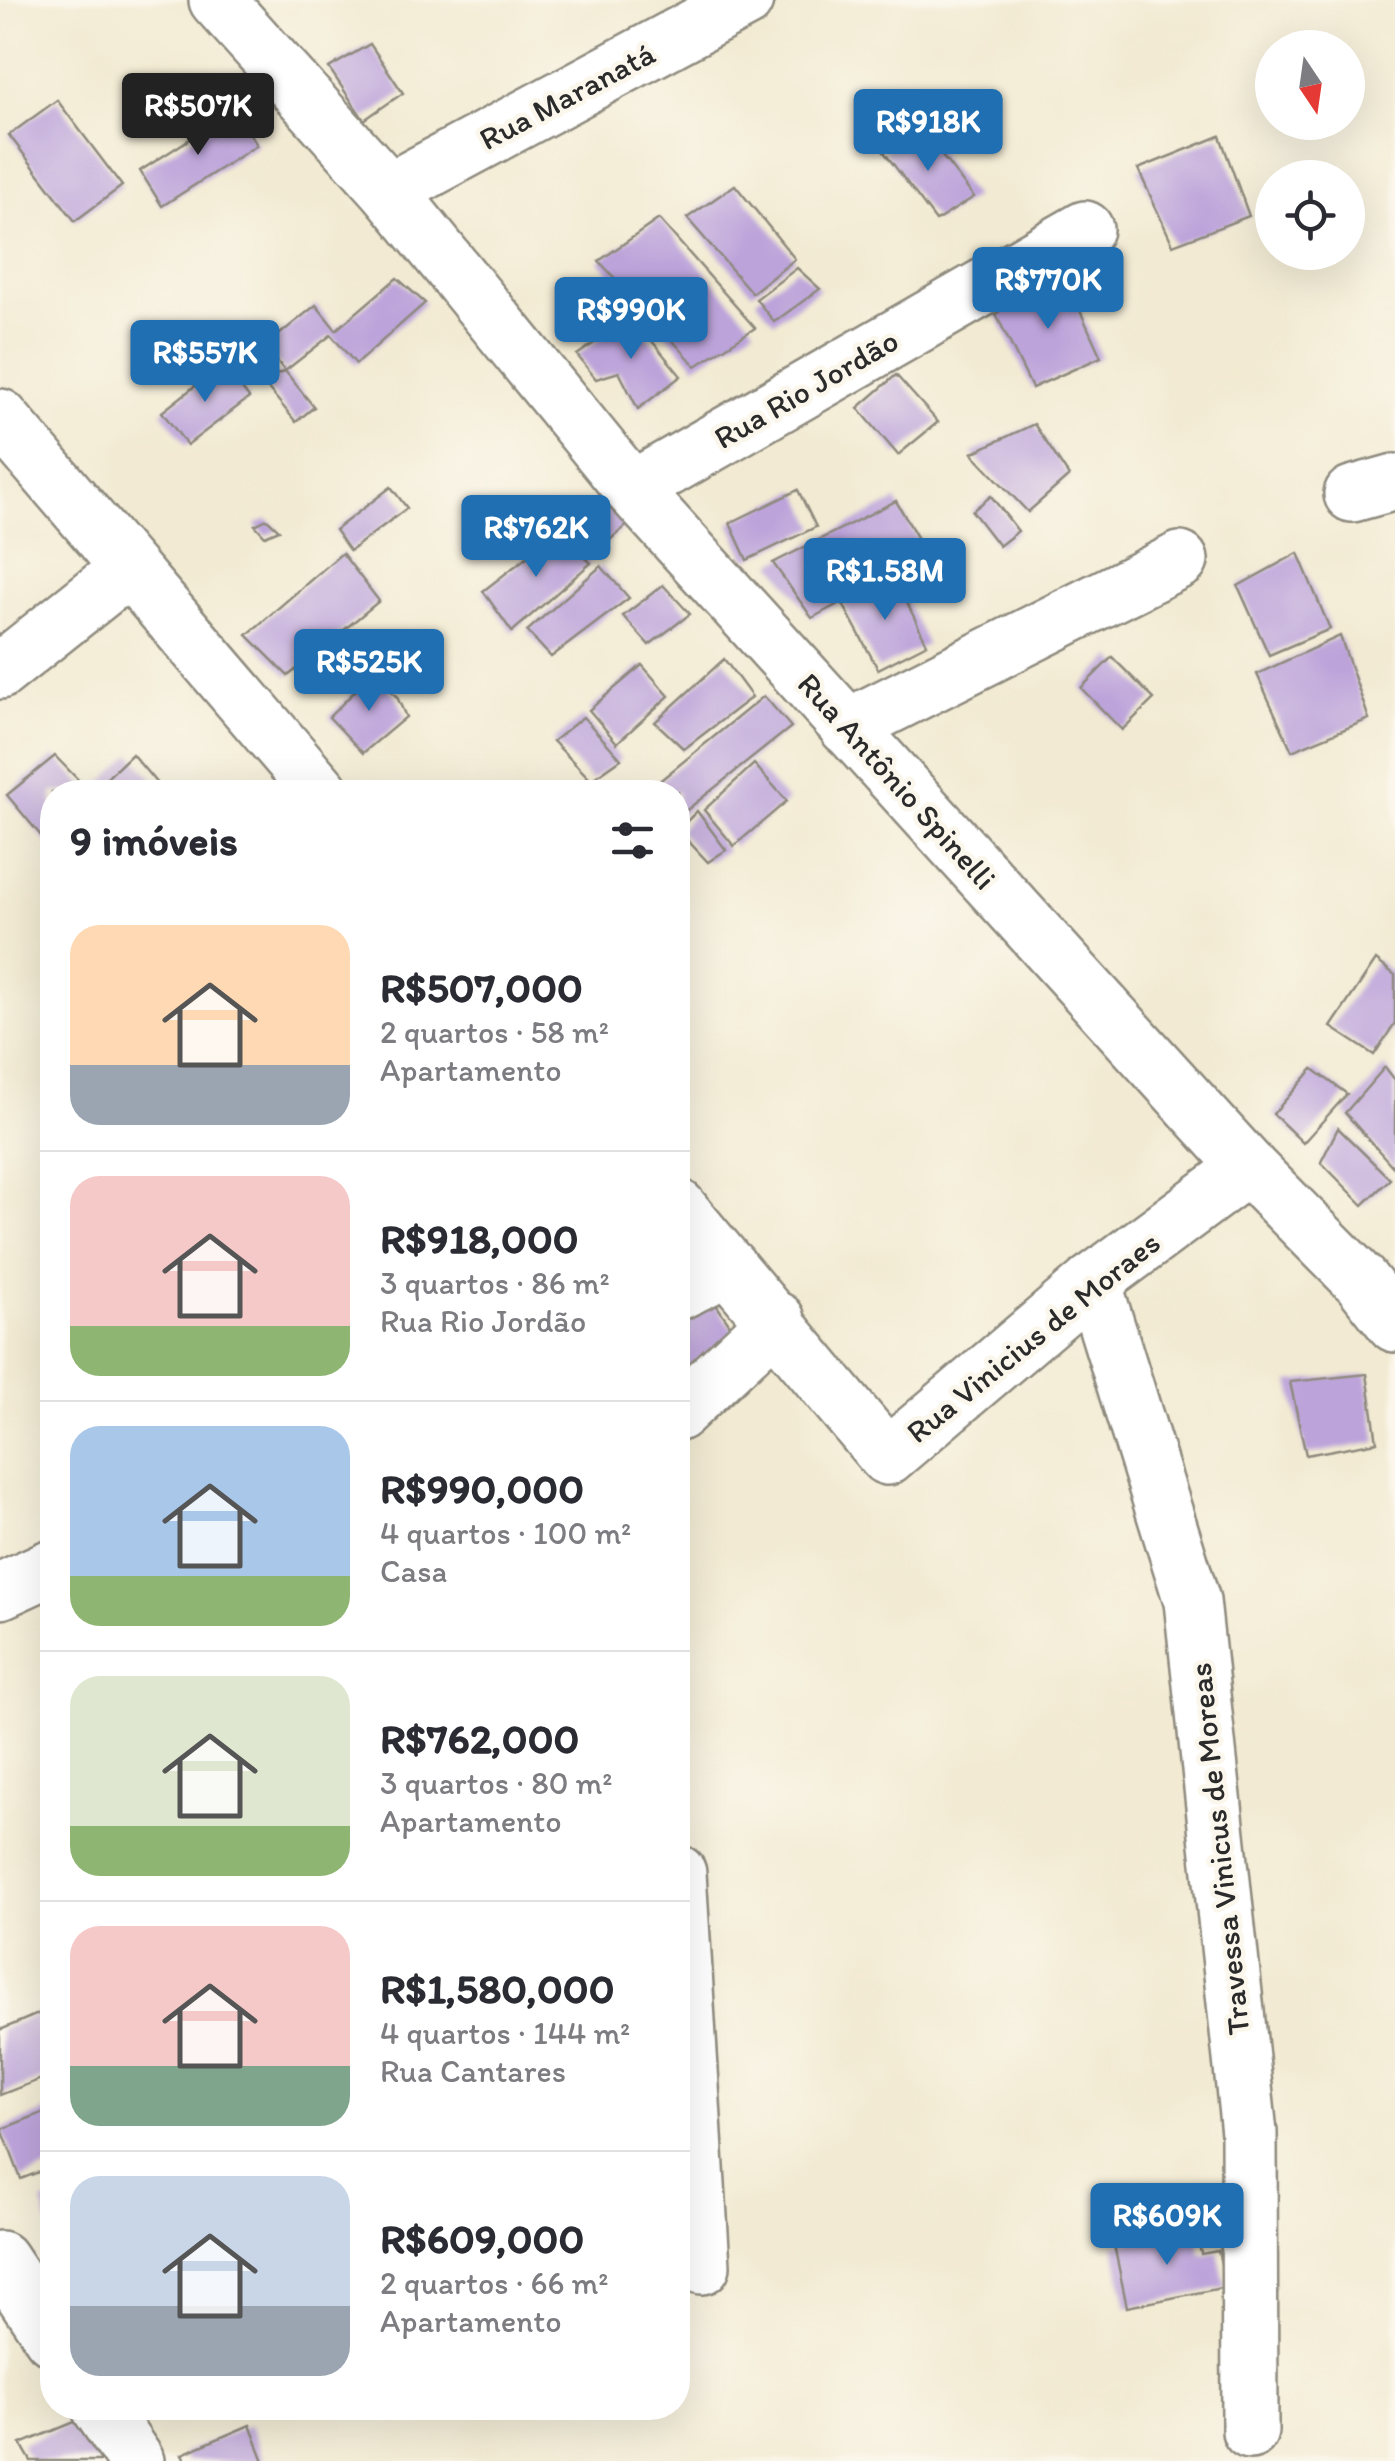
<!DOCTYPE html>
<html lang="pt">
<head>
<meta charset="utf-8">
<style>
	:root { --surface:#fff; --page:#f2f2f3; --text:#2b2b33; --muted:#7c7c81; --line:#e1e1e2; --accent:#1f6fb2 }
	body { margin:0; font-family:Itim,sans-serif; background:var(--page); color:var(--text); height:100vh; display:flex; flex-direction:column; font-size:38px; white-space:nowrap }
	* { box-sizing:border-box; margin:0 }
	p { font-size:32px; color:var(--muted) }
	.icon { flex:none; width:55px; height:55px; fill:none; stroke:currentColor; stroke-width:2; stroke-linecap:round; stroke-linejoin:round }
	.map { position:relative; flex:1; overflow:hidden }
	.drawer { position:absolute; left:40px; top:780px; width:650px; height:1640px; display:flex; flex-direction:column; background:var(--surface); border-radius:40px; box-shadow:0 10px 40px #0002 }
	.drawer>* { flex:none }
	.needle { width:65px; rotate:167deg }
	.tools { position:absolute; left:1255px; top:30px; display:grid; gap:20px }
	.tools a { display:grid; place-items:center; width:110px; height:110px; border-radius:50%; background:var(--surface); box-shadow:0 10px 40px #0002; font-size:50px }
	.price { position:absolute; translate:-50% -85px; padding:0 22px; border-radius:10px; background:var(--accent); color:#fff; font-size:32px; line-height:65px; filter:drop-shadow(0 2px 5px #0008) }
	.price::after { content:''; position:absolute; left:50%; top:60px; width:30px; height:22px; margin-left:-15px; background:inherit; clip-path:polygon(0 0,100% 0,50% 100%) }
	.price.active { background:#222; color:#fff }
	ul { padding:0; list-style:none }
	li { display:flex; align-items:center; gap:30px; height:250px; padding:0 30px }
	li+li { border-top:2px solid var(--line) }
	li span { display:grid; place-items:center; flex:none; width:280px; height:200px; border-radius:30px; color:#555 }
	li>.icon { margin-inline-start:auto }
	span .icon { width:120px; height:120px; fill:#fffc; stroke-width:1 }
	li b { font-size:42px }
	h2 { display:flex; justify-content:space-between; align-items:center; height:120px; padding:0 30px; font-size:42px }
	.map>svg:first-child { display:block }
	.building { fill:#bca3da }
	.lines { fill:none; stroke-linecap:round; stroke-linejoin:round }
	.minor-casing { stroke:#8e8a7e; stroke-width:60 }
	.minor { stroke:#fff; stroke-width:55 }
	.labels { text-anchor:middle; stroke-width:9; stroke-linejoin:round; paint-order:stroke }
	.street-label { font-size:32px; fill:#2b2b2b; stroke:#fbf7ec }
</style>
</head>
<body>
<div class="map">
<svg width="1395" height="2461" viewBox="0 0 1395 2461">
	<rect width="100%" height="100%" fill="#fbf7ec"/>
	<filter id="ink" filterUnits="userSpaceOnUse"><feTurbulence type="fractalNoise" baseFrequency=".01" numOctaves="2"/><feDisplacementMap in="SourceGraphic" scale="20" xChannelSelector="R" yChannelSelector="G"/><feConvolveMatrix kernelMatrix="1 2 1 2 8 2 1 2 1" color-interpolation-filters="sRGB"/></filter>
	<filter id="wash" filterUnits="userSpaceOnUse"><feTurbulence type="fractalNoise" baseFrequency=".0048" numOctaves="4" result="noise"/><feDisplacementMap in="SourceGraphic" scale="40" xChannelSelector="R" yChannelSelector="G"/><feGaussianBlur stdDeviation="2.25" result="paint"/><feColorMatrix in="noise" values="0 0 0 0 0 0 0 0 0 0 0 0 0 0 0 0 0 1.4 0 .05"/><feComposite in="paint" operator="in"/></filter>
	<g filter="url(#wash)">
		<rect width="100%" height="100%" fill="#f2ead2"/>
		<g id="blocks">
			<g class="building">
				<polygon points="370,44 403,93 364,120 329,68"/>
				<polygon points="57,100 122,186 75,221 9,135"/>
				<polygon points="235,110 257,145 162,206 140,171"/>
				<polygon points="917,124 974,197 936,221 884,152"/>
				<polygon points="1220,136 1249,216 1173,245 1138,169"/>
				<polygon points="735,185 795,259 752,293 687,218"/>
				<polygon points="659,219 755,328 696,366 599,261"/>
				<polygon points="797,268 820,289 774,322 756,299"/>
				<polygon points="1063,273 1101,357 1032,388 994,310"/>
				<polygon points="397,278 425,303 356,364 331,335 285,371 265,346 316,305 336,330"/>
				<polygon points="632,317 681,376 638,409 619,372 596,379 577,355"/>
				<polygon points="223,364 249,398 187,445 162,412"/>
				<polygon points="285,371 314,407 296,422 262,381"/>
				<polygon points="896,375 938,422 898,455 858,408"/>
				<polygon points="1034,424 1069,476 1028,512 972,453"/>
				<polygon points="391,487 407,508 350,551 335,530"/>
				<polygon points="798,490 816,527 747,560 730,523"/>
				<polygon points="614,492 637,517 605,544 583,518"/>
				<polygon points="991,496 1018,531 999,546 972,511"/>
				<polygon points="896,501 928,556 812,618 773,563"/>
				<polygon points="267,519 279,530 265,536 255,525"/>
				<polygon points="559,532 591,563 512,632 483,591"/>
				<polygon points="342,553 379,601 288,676 247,635"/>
				<polygon points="1298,553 1330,629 1269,655 1238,586"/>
				<polygon points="601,566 629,598 551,657 527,631"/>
				<polygon points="894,576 927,644 878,669 843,604"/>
				<polygon points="663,585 690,614 649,645 623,616"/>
				<polygon points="1340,636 1369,719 1292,751 1257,674"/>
				<polygon points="1112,657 1154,699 1122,730 1081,688"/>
				<polygon points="724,659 752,697 684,749 655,722"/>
				<polygon points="642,665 669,696 617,743 589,710"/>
				<polygon points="373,673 397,697 406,717 363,753 329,717"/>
				<polygon points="764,696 791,727 678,817 678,792 646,792"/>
				<polygon points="583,717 621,759 591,780 553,741"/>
				<polygon points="132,754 164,792 92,792"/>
				<polygon points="55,756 90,792 52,792 52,849 7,795"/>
				<polygon points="754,764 787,801 734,846 704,810"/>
				<polygon points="697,811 726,850 708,862 678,830"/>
				<polygon points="1376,960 1395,975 1395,1023 1374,1055 1331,1027"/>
				<polygon points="1385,1067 1395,1080 1395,1169 1345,1113"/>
				<polygon points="1313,1069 1347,1094 1303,1143 1273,1114"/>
				<polygon points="1338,1128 1390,1179 1363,1205 1321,1162"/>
				<polygon points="708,1293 735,1332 678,1375 678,1303"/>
				<polygon points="1367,1374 1377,1442 1306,1455 1290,1382"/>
				<polygon points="52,2008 52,2075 0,2095 0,2030"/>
				<polygon points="52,2109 52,2167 21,2179 2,2129"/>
				<polygon points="52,2199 52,2235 51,2236 42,2202"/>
				<polygon points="1196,2228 1201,2254 1218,2251 1226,2287 1127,2307 1114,2245"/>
				<polygon points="94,2414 112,2461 31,2461 21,2444"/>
				<polygon points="250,2425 264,2461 186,2461 182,2454"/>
			</g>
		</g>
	</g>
	<g filter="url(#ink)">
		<use href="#blocks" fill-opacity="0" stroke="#8e8a7e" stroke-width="2.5"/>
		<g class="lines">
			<g class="minor-casing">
				<g id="minor">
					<polyline points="217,0 389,191 632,489 1248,1167 1361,1281 1395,1324"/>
					<polyline points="389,191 745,0"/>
					<polyline points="0,417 321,792"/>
					<polyline points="632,489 1085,229"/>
					<polyline points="1352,494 1395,482"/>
					<polyline points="0,671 128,569"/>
					<polyline points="847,727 1180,560"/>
					<polyline points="678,1207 887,1457 1093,1282 1248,1167"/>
					<polyline points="1093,1282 1192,1601 1249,2133 1250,2431"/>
					<polyline points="678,1292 729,1267"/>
					<polyline points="678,1413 777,1320"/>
					<polyline points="0,1591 52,1567"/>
					<polyline points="678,1873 702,2266"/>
					<polyline points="0,2259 52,2337"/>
					<polyline points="100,2408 136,2461"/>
				</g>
			</g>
			<use href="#minor" class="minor"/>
		</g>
	</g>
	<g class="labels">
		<g class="street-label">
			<text transform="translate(567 96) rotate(-28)" y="11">Rua Maranatá</text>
			<text transform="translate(806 389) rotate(-30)" y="11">Rua Rio Jordão</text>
			<text transform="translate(897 781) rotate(48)" y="11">Rua Antônio Spinelli</text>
			<text transform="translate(1033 1337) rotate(-39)" y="11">Rua Vinicius de Moraes</text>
			<text transform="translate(1219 1849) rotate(-96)" y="11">Travessa Vinicus de Moreas</text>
		</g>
	</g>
</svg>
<div class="tools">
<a><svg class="needle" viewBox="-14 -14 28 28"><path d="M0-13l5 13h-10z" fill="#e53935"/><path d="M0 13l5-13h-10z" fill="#7c7c81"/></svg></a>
<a><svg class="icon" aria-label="locate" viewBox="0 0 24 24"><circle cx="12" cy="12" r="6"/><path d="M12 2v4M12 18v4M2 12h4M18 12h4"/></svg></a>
</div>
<b class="price active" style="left:198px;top:158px">R$507K</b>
<b class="price" style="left:928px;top:174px">R$918K</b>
<b class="price" style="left:1048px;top:332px">R$770K</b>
<b class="price" style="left:631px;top:362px">R$990K</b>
<b class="price" style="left:205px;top:405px">R$557K</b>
<b class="price" style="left:536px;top:580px">R$762K</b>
<b class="price" style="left:885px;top:623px">R$1.58M</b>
<b class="price" style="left:369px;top:714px">R$525K</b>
<b class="price" style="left:1167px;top:2268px">R$609K</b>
<section class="drawer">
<h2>9 imóveis<svg class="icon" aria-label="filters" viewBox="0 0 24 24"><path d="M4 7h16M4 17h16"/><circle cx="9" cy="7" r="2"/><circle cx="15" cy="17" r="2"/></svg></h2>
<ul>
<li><span style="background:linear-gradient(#ffd9b3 70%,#9aa5b1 0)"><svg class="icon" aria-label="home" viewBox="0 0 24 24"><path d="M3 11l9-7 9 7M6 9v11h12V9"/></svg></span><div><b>R$507,000</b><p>2 quartos · 58 m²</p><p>Apartamento</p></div></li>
<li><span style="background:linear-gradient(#f6c9c9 75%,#8fb573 0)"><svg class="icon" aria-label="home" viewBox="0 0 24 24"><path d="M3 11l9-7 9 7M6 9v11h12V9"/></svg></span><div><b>R$918,000</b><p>3 quartos · 86 m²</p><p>Rua Rio Jordão</p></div></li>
<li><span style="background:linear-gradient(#a9c7e8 75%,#8fb573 0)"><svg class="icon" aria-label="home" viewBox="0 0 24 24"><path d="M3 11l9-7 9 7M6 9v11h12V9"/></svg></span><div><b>R$990,000</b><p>4 quartos · 100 m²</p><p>Casa</p></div></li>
<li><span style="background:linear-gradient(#dfe7d0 75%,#8fb573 0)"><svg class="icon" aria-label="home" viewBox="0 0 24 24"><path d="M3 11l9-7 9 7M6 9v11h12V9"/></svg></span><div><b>R$762,000</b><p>3 quartos · 80 m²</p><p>Apartamento</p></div></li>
<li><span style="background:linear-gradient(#f6c9c9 70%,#7fa58c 0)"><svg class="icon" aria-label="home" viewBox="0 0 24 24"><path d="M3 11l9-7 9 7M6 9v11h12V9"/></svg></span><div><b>R$1,580,000</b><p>4 quartos · 144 m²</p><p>Rua Cantares</p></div></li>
<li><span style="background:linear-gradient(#c9d6e8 65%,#9aa5b1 0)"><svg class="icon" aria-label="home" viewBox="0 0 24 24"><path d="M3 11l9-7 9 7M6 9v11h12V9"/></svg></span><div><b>R$609,000</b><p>2 quartos · 66 m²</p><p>Apartamento</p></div></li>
</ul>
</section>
</div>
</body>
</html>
